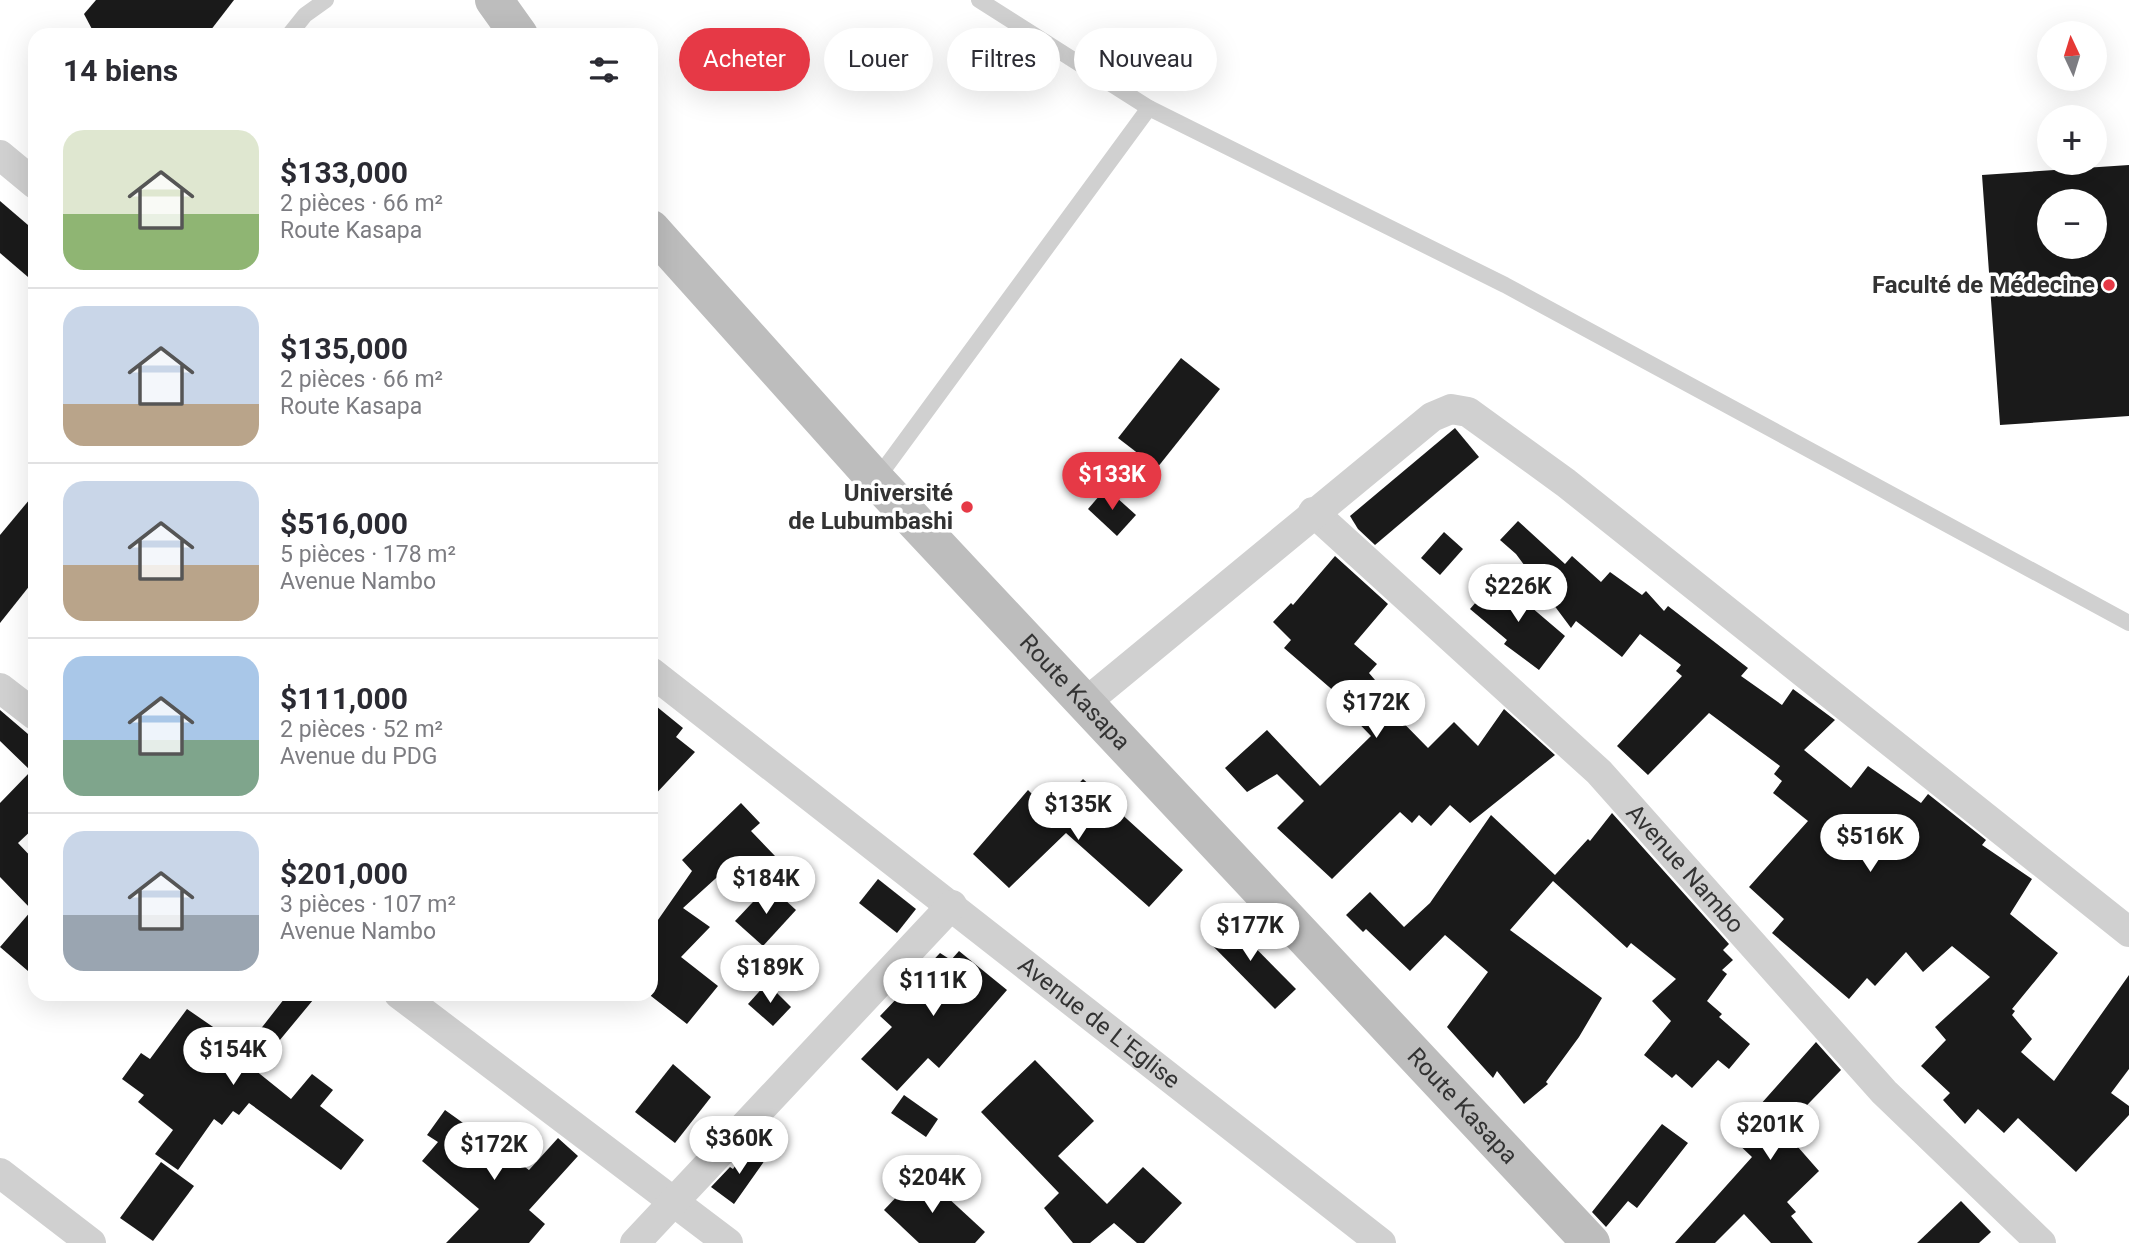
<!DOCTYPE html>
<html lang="fr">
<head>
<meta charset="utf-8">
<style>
	:root { --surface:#fff; --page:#f2f2f3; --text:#2b2b33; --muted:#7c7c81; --line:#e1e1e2; --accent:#e63946 }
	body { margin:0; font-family:Roboto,sans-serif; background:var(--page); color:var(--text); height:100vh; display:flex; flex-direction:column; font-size:26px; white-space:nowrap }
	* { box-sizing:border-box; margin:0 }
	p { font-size:23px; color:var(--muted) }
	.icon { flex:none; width:38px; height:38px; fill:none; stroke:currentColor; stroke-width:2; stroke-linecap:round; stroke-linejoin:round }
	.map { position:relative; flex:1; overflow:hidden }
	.details { position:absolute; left:28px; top:28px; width:630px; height:973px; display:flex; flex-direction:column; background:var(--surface); border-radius:21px; box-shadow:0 7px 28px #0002 }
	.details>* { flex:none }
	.guide { position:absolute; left:679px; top:28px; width:665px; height:63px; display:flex; gap:14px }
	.needle { width:46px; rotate:356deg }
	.controls { position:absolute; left:2037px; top:21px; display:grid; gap:14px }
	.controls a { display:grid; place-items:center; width:70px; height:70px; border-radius:50%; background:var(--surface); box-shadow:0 7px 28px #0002; font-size:35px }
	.price { position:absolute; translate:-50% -60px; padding:0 16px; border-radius:24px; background:#fff; color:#222; font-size:23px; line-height:46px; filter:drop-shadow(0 2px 4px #0008) }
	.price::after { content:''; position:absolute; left:50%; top:42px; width:21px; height:16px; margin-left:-10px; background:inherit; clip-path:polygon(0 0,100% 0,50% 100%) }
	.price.on { background:var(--accent); color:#fff }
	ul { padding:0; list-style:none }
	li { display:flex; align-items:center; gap:21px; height:175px; padding:0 35px }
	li+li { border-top:2px solid var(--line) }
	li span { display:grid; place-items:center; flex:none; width:196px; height:140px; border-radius:21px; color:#555 }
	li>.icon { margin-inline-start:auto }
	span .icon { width:84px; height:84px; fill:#fffc; stroke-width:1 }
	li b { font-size:30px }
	h2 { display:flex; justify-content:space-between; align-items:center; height:84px; padding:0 35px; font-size:30px }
	.chip { padding:0 24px; border-radius:32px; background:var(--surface); box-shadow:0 7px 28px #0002; font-size:24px; line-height:63px }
	.chip.on { background:var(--accent); color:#fff }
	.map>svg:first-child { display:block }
	.building { fill:#1a1a1a; fill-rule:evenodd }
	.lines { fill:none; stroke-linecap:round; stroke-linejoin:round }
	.lane { stroke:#d0d0d0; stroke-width:16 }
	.street { stroke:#d0d0d0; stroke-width:30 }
	.secondary { stroke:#bdbdbd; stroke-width:38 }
	.poi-dot { fill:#e63946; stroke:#fff; stroke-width:2.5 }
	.labels { text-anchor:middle; stroke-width:7; stroke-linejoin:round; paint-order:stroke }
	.poi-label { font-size:24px; font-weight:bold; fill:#333; stroke:#fff; text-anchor:end }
	.street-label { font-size:24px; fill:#333; stroke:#fff }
</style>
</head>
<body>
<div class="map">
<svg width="2129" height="1243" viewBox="0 0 2129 1243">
	<rect width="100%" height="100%" fill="#fff"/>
	<g class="building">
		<polygon points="96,0 234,0 207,35 94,33 84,14"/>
		<path d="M2129 165V416L2000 425 1982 175ZM2049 201H2095V247H2049Z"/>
		<polygon points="0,201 35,231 35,283 0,253"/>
		<polygon points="1181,358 1220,389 1157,468 1118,438"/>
		<polygon points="1455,428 1479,457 1375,545 1358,529 1350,516"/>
		<polygon points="1106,488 1136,515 1117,536 1088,509"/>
		<polygon points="35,493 35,579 0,623 0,535"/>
		<polygon points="1518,521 1565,564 1572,556 1601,582 1610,572 1642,595 1646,591 1664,611 1668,606 1748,668 1741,676 1782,705 1793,689 1835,720 1804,750 1851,788 1868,766 1921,803 1928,794 1986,840 1982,845 2032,879 2010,914 2058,953 2012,1009 2015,1011 2012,1015 2032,1039 2021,1052 2054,1081 2129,975 2129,1069 2111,1093 2129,1106 2129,1115 2076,1172 2018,1118 2004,1133 1978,1109 1965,1124 1943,1100 1950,1093 1921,1066 1946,1040 1935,1027 1990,977 1952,946 1923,972 1906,952 1875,986 1867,978 1849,999 1772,933 1784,919 1749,887 1808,821 1773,793 1782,781 1774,774 1780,766 1709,713 1648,775 1617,746 1682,676 1676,671 1681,665 1640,634 1622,657 1576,621 1571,628 1516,554 1500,540"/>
		<polygon points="1444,532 1463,549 1440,575 1421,558"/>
		<polygon points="1335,556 1388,604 1354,644 1377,664 1369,673 1387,694 1381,700 1428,748 1454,722 1478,746 1504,709 1555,755 1470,823 1450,805 1431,826 1419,815 1412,823 1400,812 1332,879 1277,828 1304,801 1277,774 1247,792 1225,768 1267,730 1320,786 1371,736 1339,703 1343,699 1284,648 1291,640 1273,622 1291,603 1293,605"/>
		<polygon points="1497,578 1565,636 1539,670 1504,644 1507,640 1470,609"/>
		<polygon points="651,702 683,728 676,737 695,752 651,799"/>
		<polygon points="0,710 35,740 35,827 18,843 35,861 35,977 0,947 32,910 0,877 0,803 31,771 0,741"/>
		<polygon points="1083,779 1183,870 1149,907 1066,833 1009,888 973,854 1028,790 1051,813"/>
		<polygon points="741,803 760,823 751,831 775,856 753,878 736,860 683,908 710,927 681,957 718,986 687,1024 651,996 651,930 692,871 682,860"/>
		<polygon points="1612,813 1729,944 1723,950 1733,960 1722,970 1727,974 1707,1001 1722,1014 1719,1017 1750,1044 1729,1069 1718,1060 1692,1088 1676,1074 1672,1078 1644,1055 1671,1021 1652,1001 1676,979 1631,943 1627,948 1553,881 1510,930 1602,998 1579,1037 1546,1082 1548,1084 1524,1104 1497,1071 1493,1078 1447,1027 1488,972 1445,935 1410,971 1366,929 1363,932 1346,915 1370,892 1404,927 1430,903 1491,815 1555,875 1588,839 1590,841"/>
		<polygon points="878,879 916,909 897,933 859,903"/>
		<polygon points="769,885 796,910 763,946 735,921"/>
		<polygon points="1224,916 1296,989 1275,1009 1203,936"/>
		<polygon points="959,951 1007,990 939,1068 928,1058 897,1091 861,1059 892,1027 880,1016 940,953 951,960"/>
		<polygon points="767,983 791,1007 773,1026 748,1004"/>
		<polygon points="288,994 318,994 255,1070 291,1099 312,1074 333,1090 320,1106 364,1140 341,1170 249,1103 239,1115 233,1111 222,1125 214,1119 178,1170 155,1154 173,1130 138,1102 144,1095 122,1079 141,1053 150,1059 187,1009 245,1049"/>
		<polygon points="1816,1042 1841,1070 1783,1130 1819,1171 1787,1202 1796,1212 1791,1216 1813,1243 1771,1243 1744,1214 1715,1243 1675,1243 1752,1157 1734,1140 1764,1109 1760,1105"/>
		<polygon points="1035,1060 1094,1121 1058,1156 1107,1204 1143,1167 1182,1203 1144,1243 1137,1243 1114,1223 1090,1243 1073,1243 1044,1208 1059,1193 981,1112"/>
		<polygon points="673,1064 711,1097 675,1143 635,1112"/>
		<polygon points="904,1095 938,1119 926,1137 891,1113"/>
		<polygon points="445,1110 529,1170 558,1138 578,1156 529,1210 545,1224 529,1243 446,1243 479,1209 422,1161 438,1142 427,1135"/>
		<polygon points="1662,1124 1688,1143 1637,1208 1628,1201 1606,1227 1592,1212"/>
		<polygon points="748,1148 765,1160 734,1204 711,1187 730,1167 733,1169"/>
		<polygon points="161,1162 194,1186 153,1241 120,1218"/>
		<polygon points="920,1172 985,1232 975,1243 919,1243 884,1210"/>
		<polygon points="1961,1201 1991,1232 1979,1243 1917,1243"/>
	</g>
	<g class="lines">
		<g class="lane">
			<polyline points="979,0 1149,108 1505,285 2129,623"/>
			<polyline points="289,35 305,15 326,0"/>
			<polyline points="876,480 1149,108"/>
		</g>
		<g class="street">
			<polyline points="0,155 35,184"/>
			<path id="s1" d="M1313 512 1599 772 1884 1092 2041 1243"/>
			<path id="s2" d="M651 672 1381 1243"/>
			<polyline points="0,688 35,715"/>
			<polyline points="1085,703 1432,417 1451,409 1468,412 1566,483 2129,932"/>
			<polyline points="399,994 728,1243"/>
			<polyline points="0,1173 91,1243"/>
			<polyline points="635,1243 952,905"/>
		</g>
		<g class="secondary">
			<polyline points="494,0 519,35"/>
			<path id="s3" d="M651 229 876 480 1591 1243"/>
		</g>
	</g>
	<g class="poi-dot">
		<circle cx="2109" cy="285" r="7"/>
		<circle cx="967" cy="507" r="7"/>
	</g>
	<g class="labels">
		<g class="poi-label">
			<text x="2095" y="293">Faculté de Médecine</text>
			<text x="953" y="501">Université<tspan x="953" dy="28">de Lubumbashi</tspan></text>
		</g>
		<g class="street-label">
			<text dy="8" stroke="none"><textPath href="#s3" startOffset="628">Route Kasapa</textPath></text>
			<text dy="8" stroke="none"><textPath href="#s1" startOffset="516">Avenue Nambo</textPath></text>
			<text dy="8" stroke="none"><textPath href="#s2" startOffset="569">Avenue de L'Eglise</textPath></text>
			<text dy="8" stroke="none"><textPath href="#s3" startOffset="1195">Route Kasapa</textPath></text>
		</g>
	</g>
</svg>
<div class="controls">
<a><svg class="needle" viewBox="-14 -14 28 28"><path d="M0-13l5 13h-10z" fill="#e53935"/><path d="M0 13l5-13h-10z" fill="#7c7c81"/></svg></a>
<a>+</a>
<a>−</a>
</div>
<b class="price on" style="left:1112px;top:512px">$133K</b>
<b class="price" style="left:1518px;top:624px">$226K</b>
<b class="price" style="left:1376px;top:740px">$172K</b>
<b class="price" style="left:1078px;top:842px">$135K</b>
<b class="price" style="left:1870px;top:874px">$516K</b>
<b class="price" style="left:766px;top:916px">$184K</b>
<b class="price" style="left:1250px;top:963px">$177K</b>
<b class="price" style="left:770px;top:1005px">$189K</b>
<b class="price" style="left:933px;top:1018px">$111K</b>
<b class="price" style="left:233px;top:1087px">$154K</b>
<b class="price" style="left:1770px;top:1162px">$201K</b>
<b class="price" style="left:739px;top:1176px">$360K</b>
<b class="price" style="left:494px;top:1182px">$172K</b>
<b class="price" style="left:932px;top:1215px">$204K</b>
<div class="guide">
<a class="chip on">Acheter</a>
<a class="chip">Louer</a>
<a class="chip">Filtres</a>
<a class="chip">Nouveau</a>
</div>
<section class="details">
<h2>14 biens<svg class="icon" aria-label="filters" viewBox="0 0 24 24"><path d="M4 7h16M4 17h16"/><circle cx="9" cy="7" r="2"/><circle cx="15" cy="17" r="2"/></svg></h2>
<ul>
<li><span style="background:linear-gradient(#dfe7d0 60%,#8fb573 0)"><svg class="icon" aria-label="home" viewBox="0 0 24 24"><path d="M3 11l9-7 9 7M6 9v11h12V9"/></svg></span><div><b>$133,000</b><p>2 pièces · 66 m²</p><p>Route Kasapa</p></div></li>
<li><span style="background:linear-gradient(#c9d6e8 70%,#b9a48a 0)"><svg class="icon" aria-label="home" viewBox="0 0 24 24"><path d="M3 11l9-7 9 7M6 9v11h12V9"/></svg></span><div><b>$135,000</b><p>2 pièces · 66 m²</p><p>Route Kasapa</p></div></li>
<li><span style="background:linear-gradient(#c9d6e8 60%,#b9a48a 0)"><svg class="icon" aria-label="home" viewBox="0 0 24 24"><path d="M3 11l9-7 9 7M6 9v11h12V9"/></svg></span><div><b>$516,000</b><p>5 pièces · 178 m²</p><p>Avenue Nambo</p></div></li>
<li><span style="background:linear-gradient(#a9c7e8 60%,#7fa58c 0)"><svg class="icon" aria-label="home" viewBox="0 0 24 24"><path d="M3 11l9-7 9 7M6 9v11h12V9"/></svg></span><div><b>$111,000</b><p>2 pièces · 52 m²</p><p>Avenue du PDG</p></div></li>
<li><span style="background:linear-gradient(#c9d6e8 60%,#9aa5b1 0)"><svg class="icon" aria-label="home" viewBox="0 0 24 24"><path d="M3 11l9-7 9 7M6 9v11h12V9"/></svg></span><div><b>$201,000</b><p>3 pièces · 107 m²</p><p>Avenue Nambo</p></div></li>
</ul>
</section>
</div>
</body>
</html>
